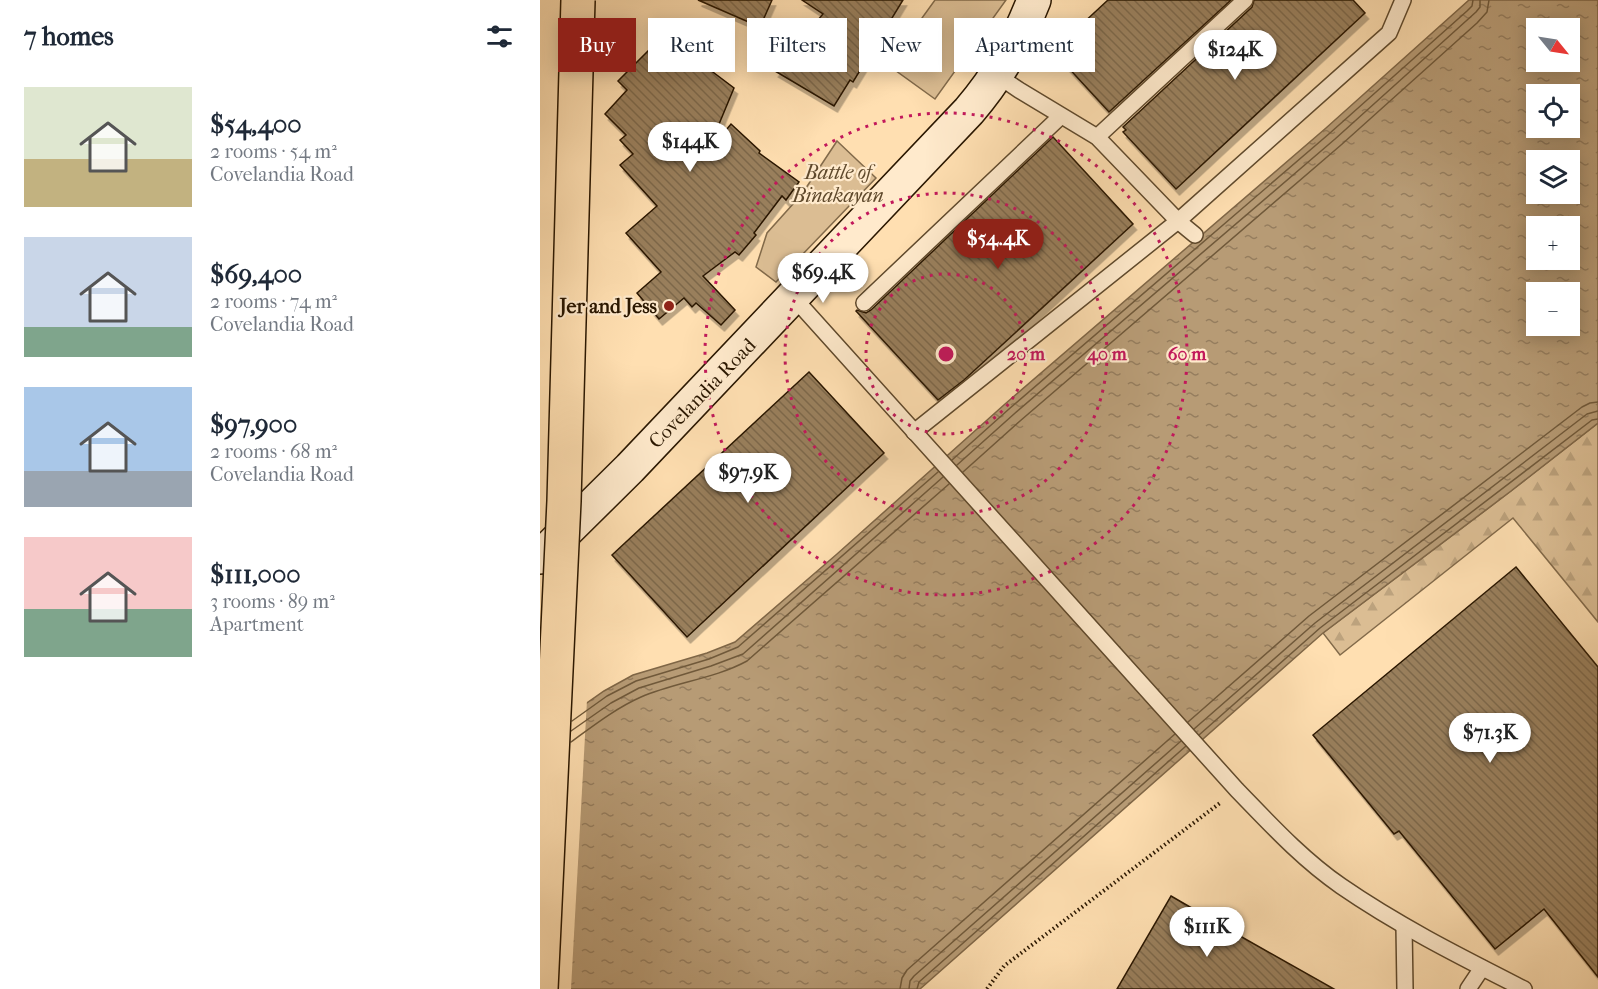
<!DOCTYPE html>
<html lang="en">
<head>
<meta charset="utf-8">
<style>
	:root { --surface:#fff; --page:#f6f6f7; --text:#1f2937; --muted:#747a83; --accent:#8f2418 }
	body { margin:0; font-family:"IM FELL French Canon",serif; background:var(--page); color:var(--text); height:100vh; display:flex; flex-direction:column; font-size:22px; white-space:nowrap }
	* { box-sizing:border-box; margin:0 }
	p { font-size:20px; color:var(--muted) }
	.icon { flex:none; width:33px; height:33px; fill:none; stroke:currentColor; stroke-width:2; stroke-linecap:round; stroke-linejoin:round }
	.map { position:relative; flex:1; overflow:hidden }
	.details { display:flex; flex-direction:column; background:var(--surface); width:540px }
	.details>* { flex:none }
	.guide { position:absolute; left:18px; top:18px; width:570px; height:54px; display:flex; gap:12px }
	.needle { width:39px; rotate:120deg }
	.tools { position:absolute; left:986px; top:18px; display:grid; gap:12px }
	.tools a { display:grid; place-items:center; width:54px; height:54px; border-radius:0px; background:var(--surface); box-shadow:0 3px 15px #0003; font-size:30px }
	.price { position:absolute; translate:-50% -51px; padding:0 14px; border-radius:21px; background:#fff; color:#222; font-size:20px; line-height:39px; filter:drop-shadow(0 2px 3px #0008) }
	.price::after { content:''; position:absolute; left:50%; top:36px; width:18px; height:14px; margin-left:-9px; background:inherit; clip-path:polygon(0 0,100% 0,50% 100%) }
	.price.current { background:var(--accent); color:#fff }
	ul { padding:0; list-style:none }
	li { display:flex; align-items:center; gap:18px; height:150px; padding:0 24px }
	li span { display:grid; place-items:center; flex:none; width:168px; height:120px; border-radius:0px; color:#555 }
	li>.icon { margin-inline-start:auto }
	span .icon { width:72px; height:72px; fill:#fffc; stroke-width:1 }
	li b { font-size:26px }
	h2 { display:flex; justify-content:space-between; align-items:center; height:72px; padding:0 24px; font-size:26px }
	.tag { padding:0 21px; border-radius:0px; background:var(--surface); box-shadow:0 3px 15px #0003; font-size:21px; line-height:54px }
	.tag.current { background:var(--accent); color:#fff }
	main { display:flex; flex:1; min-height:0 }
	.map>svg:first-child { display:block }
	.forest { fill:url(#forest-firs); stroke:#826a4a; stroke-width:1.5 }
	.green { fill:#dbbd93; stroke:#826a4a; stroke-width:1.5 }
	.water { fill:url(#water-ripples); stroke:#7f6646; stroke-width:1.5; fill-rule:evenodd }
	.pier { fill:#ffdfb1 }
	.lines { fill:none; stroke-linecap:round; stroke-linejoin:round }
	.shore { stroke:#70593a; stroke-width:1.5 }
	.building { fill:url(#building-back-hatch); stroke:#2a1700; stroke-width:1.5; filter:url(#shadow) }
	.lane-casing { stroke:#5f492c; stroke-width:18 }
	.secondary-casing { stroke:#2a1700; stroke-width:36 }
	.path { stroke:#2a1700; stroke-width:4; stroke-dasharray:1.5 3; stroke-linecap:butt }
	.lane { stroke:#ffeacc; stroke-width:15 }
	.secondary { stroke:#ffeacc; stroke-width:33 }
	.highway-bridge-casing { stroke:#2a1700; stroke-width:36; stroke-linecap:butt }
	.highway-bridge { stroke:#ffdfb1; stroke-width:33 }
	.ring { fill:none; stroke:#c2185b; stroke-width:3; stroke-dasharray:3 6 }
	.poi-dot { fill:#8f2418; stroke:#ffeacc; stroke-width:2 }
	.labels { text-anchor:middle; stroke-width:4.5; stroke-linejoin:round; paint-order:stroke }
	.park-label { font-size:20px; font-style:italic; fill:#5f492c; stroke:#ffeacc }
	.poi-label { font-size:20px; font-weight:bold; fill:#2a1700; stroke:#ffeacc; text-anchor:end }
	.street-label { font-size:20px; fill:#2a1700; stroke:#ffeacc }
	.centre { fill:#c2185b; stroke:#ffeacc; stroke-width:3 }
	.ring-label { font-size:18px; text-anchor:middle; font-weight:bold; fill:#c2185b; stroke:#ffeacc; stroke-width:4.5; stroke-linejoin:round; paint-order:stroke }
</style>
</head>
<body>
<main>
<section class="details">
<h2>7 homes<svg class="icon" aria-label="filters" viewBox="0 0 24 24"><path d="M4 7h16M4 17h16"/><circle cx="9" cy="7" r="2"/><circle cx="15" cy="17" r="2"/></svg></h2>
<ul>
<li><span style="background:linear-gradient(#dfe7d0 60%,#c2b280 0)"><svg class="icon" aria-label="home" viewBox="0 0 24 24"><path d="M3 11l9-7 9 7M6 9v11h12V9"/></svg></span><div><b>$54,400</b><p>2 rooms · 54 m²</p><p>Covelandia Road</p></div></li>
<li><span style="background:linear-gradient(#c9d6e8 75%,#7fa58c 0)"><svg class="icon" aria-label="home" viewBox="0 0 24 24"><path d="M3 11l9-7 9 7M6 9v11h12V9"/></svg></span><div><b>$69,400</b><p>2 rooms · 74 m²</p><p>Covelandia Road</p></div></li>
<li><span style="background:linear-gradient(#a9c7e8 70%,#9aa5b1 0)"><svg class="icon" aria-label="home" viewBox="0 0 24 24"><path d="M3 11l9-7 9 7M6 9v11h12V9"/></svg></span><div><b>$97,900</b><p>2 rooms · 68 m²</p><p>Covelandia Road</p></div></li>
<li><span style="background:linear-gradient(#f6c9c9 60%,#7fa58c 0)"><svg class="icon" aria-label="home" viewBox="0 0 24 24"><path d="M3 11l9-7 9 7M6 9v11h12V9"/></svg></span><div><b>$111,000</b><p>3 rooms · 89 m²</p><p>Apartment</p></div></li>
</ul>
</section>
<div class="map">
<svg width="1058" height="989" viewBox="0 0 1058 989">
	<defs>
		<pattern id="forest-firs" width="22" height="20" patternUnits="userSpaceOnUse" patternTransform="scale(1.5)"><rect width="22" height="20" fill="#dbbd93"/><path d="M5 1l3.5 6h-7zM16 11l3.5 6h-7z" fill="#bca27d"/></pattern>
		<pattern id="water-ripples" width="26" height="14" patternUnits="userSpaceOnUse" patternTransform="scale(1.5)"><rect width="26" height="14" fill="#b79b75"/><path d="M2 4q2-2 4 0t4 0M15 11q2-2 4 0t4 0" fill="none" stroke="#957d5e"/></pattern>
		<pattern id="building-back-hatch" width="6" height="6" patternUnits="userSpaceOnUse" patternTransform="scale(1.5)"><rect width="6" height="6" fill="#997f5c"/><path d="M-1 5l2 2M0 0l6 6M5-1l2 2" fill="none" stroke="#7d674a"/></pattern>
		<filter id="shadow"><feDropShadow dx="3.5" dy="6" stdDeviation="0" flood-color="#0004"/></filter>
	</defs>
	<rect width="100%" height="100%" fill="#ffdfb1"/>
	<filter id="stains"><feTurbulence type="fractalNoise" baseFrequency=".00333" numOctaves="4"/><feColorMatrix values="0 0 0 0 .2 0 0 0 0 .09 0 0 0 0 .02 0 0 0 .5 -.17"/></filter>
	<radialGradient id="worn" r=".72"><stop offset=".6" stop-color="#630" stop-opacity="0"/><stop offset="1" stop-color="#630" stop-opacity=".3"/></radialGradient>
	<polygon class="forest" points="1058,423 1058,622 973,518 800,655 783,633 971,491"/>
	<g class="green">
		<polygon points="395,0 466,0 395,99 348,65"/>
		<polygon points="297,141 336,178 236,282 216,267 227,233 262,194"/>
	</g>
	<path class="water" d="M929 0H1058V423L971 491 783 633 380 989H0V736L64 691 93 675 167 653 195 642 297 554 465 404 786 128ZM996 28H1029V62H996ZM996 94H1029V128H996ZM996 160H1029V194H996ZM996 226H1029V260H996ZM996 292H1029V326H996Z"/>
	<polygon class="pier" points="47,700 31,989 0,989 0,732"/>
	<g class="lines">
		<g class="shore">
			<polyline points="412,460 469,409 790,133 927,11 932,6 933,0"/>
			<polyline points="417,465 474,414 795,139 936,12 940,7 940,0"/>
			<polyline points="423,472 480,421 801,145 937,23 947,12 949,0"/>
			<polyline points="32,721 67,696 96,681 169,659 198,647 398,472"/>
			<polyline points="648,722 769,616 1042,407 1050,403 1058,402"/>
			<polyline points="654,729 775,623 1047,414 1058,411"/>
			<polyline points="31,731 71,703 99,688 171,666 203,654 403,477"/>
			<polyline points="659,735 780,628 1052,420 1058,419"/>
			<path d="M31 742C53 726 76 708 101 697 135 682 174 679 207 661L409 484"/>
			<polyline points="360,989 362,978 367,970 635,734"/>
			<polyline points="369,989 370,981 374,976 641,741"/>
			<polyline points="377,989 379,982 646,746"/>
		</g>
	</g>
	<g class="building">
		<polygon points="158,0 232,0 220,27"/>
		<polygon points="262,0 363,0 313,82 310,80 294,106 235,71 283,14"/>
		<polygon points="568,0 691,0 569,112 513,51"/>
		<polygon points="714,0 813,0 825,13 636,189 583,132 586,130 583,127 712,7"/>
		<polygon points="140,19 166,38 149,54 194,88 167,153 191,124 220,151 219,153 259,182 246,200 242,196 214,233 216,235 199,255 195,252 163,276 195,310 181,325 156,303 152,307 144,298 119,319 97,293 121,272 86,233 117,206 80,165 93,154 80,140 86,135 65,114 87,90 78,81"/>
		<polygon points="513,137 593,224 424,380 398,400 316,311 317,310 326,313 331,310"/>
		<polygon points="269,372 344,453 147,637 72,555"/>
		<polygon points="976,567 1058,667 1058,977 1004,909 955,949 859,831 854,834 773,735"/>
		<polygon points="631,896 700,936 794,989 577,989"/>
	</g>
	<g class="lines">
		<g class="lane-casing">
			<g id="lane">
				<polyline points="457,75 479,90 557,137 638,221 655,235"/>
				<polyline points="557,137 705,0"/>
				<path d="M254 298 697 790C730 824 762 859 801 886 859 926 921 957 984 989"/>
				<polyline points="324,303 521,116"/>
				<polyline points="374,432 638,221 849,33 863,0"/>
				<polyline points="864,926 865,989"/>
				<polyline points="928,989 942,968"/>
			</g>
		</g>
		<g class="secondary-casing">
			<path id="secondary" d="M0 557 90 468 429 111C459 76 477 43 494 0"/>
		</g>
		<polyline class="path" points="447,989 464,966 680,803"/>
		<use href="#lane" class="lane"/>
		<use href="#secondary" class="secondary"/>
		<g class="highway-bridge-casing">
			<polyline id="highway-bridge" points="1,989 24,501 38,0"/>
		</g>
		<use href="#highway-bridge" class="highway-bridge"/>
	</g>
	<g class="ring">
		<circle cx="406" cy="354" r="80"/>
		<circle cx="406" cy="354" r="161"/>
		<circle cx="406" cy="354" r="241"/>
	</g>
	<circle class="poi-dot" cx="129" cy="306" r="6"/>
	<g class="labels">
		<g class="park-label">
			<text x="298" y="179">Battle of<tspan x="298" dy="23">Binakayan</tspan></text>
		</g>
		<g class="poi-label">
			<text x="117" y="313">Jer and Jess</text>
		</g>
		<g class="street-label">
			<text transform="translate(162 393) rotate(-46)" y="7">Covelandia Road</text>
		</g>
	</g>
	<circle cx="406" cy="354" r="9" class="centre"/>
	<g class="ring-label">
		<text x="486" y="360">20 m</text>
		<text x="567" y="360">40 m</text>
		<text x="647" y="360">60 m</text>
	</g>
	<rect width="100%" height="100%" filter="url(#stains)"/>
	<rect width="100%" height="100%" fill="url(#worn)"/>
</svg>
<div class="tools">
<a><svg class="needle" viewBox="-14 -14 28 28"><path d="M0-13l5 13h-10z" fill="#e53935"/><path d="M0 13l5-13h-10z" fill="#747a83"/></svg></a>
<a><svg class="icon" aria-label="locate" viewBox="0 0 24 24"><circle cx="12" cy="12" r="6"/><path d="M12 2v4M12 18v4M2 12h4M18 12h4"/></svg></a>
<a><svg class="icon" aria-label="layers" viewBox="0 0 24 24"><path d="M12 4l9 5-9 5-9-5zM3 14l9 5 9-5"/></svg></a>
<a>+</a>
<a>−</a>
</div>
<b class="price" style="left:695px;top:81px">$124K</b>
<b class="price" style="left:150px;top:173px">$144K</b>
<b class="price current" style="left:458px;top:270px">$54.4K</b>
<b class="price" style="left:283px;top:304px">$69.4K</b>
<b class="price" style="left:208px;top:504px">$97.9K</b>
<b class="price" style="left:950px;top:764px">$71.3K</b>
<b class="price" style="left:667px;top:958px">$111K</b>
<div class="guide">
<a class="tag current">Buy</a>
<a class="tag">Rent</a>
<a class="tag">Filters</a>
<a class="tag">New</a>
<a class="tag">Apartment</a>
</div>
</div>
</main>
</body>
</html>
